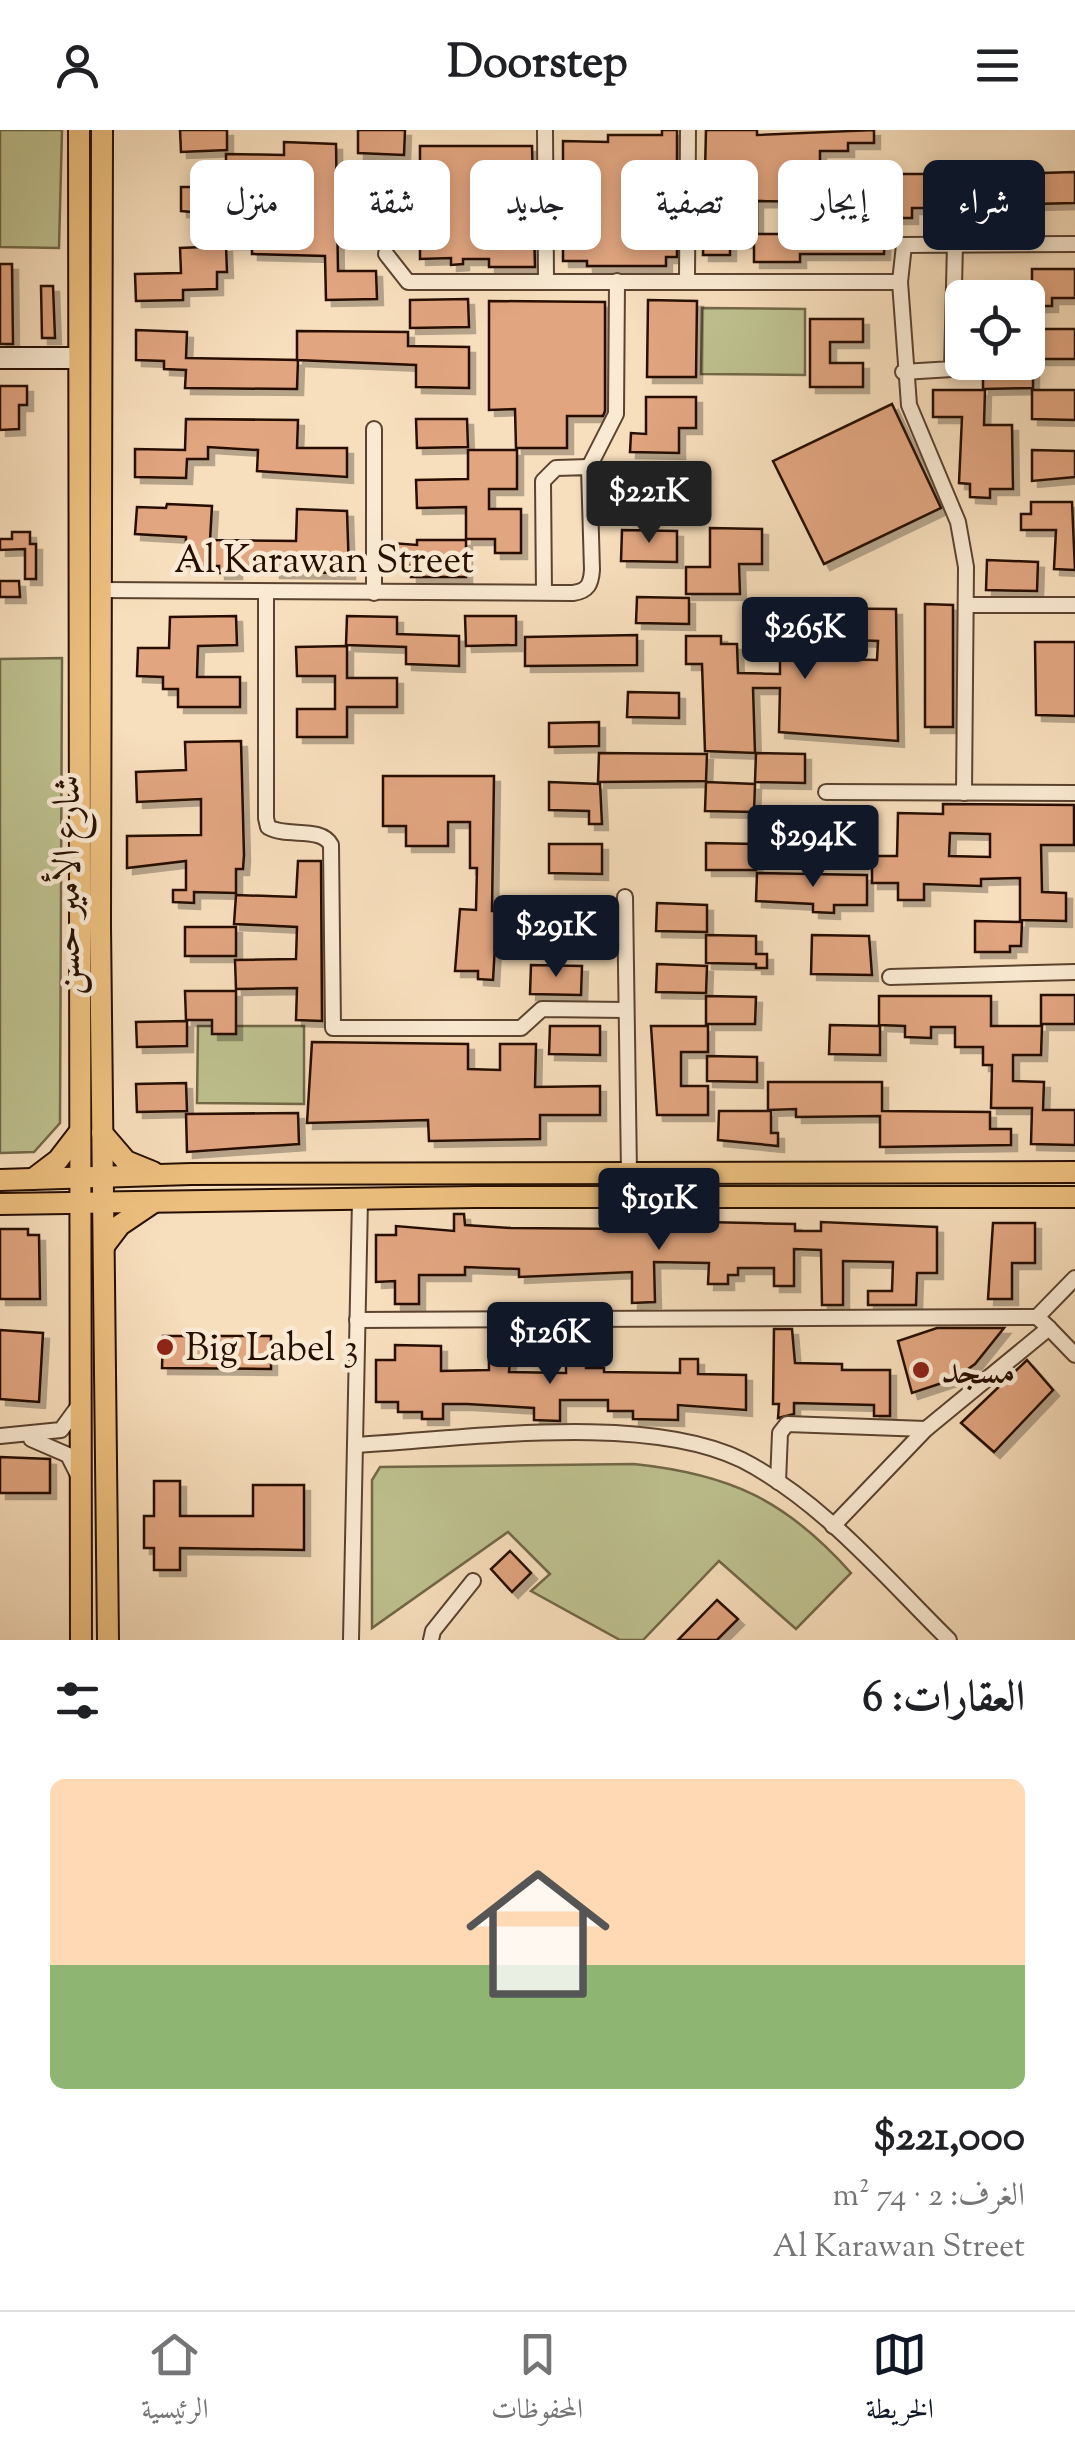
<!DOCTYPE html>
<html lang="ar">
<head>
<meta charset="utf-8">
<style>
	:root { --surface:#fff; --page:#f6f6f6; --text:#202124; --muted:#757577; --line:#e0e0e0; --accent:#111827 }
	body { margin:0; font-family:"Sorts Mill Goudy",Amiri,serif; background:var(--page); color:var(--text); direction:rtl; height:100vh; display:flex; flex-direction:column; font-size:38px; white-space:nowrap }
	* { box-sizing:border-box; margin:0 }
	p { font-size:32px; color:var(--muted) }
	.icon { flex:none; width:55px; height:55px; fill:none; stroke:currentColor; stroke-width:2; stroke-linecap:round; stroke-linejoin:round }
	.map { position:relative; height:1510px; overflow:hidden; direction:ltr }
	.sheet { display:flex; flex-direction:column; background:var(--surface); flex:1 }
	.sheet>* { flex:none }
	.top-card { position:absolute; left:30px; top:30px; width:1015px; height:90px; direction:rtl; display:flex; gap:20px }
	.buttons { position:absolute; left:945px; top:150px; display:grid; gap:20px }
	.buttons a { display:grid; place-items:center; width:100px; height:100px; border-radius:15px; background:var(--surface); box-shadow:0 5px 15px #0003; font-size:50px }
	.price { position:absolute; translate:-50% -85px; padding:0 22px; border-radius:10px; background:var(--accent); color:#fff; font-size:32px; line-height:65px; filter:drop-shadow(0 2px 5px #0008) }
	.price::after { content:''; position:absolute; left:50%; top:60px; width:30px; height:22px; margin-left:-15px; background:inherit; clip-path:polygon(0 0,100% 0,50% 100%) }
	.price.current { background:#222; color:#fff }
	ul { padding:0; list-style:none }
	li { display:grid; align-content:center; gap:20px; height:530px; padding:0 50px }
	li+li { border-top:2px solid var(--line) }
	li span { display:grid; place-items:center; height:310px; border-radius:15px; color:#555 }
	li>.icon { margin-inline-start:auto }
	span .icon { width:180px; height:180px; fill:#fffc; stroke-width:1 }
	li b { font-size:42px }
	h2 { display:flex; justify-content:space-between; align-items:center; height:120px; padding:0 50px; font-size:42px }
	.chip { padding:0 35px; border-radius:15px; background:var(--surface); box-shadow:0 5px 15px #0003; font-size:35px; line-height:90px }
	.chip.current { background:var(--accent); color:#fff }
	header { display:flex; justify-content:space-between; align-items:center; height:130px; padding:0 50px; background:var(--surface); font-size:45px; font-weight:800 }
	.dock { display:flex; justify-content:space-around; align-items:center; height:140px; border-top:2px solid var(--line); background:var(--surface); font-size:28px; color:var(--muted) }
	.dock a { display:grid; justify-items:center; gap:5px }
	.dock .current { color:var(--accent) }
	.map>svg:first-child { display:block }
	.green { fill:#bec18f; stroke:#726848; stroke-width:2.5 }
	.building { fill:#e1a580; stroke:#270f00; stroke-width:2.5; fill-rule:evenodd; filter:url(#shadow) }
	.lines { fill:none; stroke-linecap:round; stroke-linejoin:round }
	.street-casing { stroke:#5b432f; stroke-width:18 }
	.secondary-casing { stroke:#270f00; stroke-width:24 }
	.primary-casing { stroke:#270f00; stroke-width:24 }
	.street { stroke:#faead3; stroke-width:14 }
	.secondary { stroke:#faead3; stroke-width:20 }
	.primary { stroke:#ecbf7e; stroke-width:20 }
	.poi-dot { fill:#8f2418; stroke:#faead3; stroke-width:4 }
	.labels { text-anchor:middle; stroke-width:9; stroke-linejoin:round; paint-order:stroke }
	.street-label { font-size:38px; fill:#270f00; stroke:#faead3 }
	.poi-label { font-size:38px; fill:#270f00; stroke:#faead3; text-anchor:start }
</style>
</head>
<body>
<header><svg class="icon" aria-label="menu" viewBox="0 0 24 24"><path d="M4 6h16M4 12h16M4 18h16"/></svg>Doorstep<svg class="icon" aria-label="person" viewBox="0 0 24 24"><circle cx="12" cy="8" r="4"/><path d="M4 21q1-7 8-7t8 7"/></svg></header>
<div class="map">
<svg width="1075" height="1510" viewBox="0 0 1075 1510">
	<defs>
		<filter id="shadow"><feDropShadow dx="6" dy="6" stdDeviation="0" flood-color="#0004"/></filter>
	</defs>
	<rect width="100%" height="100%" fill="#f7debc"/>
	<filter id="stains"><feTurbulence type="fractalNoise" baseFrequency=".002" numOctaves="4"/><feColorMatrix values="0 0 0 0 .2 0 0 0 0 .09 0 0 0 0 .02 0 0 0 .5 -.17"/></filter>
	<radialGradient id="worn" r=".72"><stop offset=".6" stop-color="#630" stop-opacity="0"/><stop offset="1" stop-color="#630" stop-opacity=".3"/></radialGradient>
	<g class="green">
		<polygon points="0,0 62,0 59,118 0,117"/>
		<polygon points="702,178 805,179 805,245 701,244"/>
		<polygon points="62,528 60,993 34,1022 0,1023 0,529"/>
		<polygon points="198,896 304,896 304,974 197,973"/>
		<path d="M634 1334C730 1344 786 1370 851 1443L796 1499 719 1431 643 1510H620L531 1461 550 1444 508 1402 372 1498V1350L380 1337Z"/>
	</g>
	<g class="building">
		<polygon points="180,0 227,0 227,20 181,22"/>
		<polygon points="358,0 405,0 404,25 358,23"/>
		<polygon points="662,0 677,0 677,127 666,127 666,136 587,136 587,131 563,131 563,11 608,12 608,5 662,5"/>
		<polygon points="706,0 757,0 757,5 874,0 874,13 848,13 848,21 820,21 820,33 814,33 813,72 757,71 757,104 812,104 812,83 861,84 862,44 975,44 974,65 1043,63 1042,43 1075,42 1075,73 1034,74 1035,99 1010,100 1010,92 984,93 983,78 912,78 912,88 885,88 884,124 800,124 800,132 754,132 754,112 730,112 730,125 703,125"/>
		<polygon points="284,12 336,14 338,141 376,141 377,169 326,170 325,126 252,124 252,113 226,113 226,87 284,86 284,55 226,53 226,24 284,25"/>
		<polygon points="420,16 532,16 535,137 489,137 489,129 463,129 463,134 451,135 451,128 420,129"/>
		<polygon points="181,57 227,57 227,85 181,81"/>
		<polygon points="226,116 227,142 217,142 217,159 183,160 183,170 136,171 135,144 181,143 180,118"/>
		<polygon points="0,134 12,134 13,214 0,214"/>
		<polygon points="1032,139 1075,139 1075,168 1052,168 1052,176 1032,176"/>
		<polygon points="41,156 53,156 55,208 42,208"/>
		<polygon points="468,169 469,197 410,198 410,170"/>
		<polygon points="648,170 697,171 696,247 647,247"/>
		<polygon points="489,171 605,172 605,281 603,286 567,286 567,318 516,318 515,279 489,280"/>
		<polygon points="810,189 863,189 863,212 830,212 830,233 863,233 863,257 810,257"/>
		<rect x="1032" y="199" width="43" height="30"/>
		<polygon points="136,200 187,202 186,228 298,230 297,259 185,258 186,240 164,239 164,231 136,230"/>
		<polygon points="297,201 408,202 408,216 469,217 469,258 416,257 416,235 297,230"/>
		<polygon points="983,232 1033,232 1033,258 983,259"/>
		<polygon points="0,256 27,256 27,275 19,275 19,299 0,300"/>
		<polygon points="933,260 985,260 984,295 1012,295 1013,359 990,359 990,368 970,367 970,354 959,353 962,287 933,287"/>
		<polygon points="1032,260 1075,260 1075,290 1032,289"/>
		<polygon points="646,267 696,267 696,298 679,298 679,323 630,322 631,303 646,304"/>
		<polygon points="892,274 941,378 824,434 773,331"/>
		<polygon points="186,289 298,290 297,318 347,318 347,347 257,341 258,320 208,317 208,329 187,329 186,348 135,347 135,319 185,320"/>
		<polygon points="416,289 467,289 468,317 417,318"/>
		<polygon points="468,320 517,320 517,359 489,359 489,379 521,379 521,423 495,423 495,409 466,409 466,377 417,378 416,350 468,349"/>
		<polygon points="1032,320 1075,321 1075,347 1032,351"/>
		<polygon points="630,349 664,349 664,355 683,355 683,370 631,371"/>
		<polygon points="1031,372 1072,372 1075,440 1054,439 1056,400 1021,400 1021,384 1031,384"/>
		<polygon points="167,374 212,376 210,410 296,411 297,379 347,381 349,443 274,442 274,437 236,436 236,443 219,443 219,436 185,436 186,407 135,404 137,377 166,378"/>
		<polygon points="710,398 762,399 762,434 739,434 740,464 686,464 686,437 710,437"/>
		<polygon points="622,400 677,401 677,432 621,431"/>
		<polygon points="12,402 30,402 30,414 36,414 36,449 25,449 25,419 0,420 0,409 12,409"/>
		<polygon points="417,410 466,410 466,447 411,447 411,436 391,435 392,413 417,415"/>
		<polygon points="987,430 1038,432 1037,461 986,460"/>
		<polygon points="0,451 19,451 20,467 0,467"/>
		<polygon points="637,467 689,468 689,494 636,493"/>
		<polygon points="925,474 953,475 953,597 925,597"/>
		<polygon points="780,478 896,479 898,611 779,602 780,558 753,558 755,623 705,621 702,534 686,534 686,506 721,506 721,514 737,514 738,543 780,544 780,528 877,530 878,511 779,507"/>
		<polygon points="236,486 237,515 198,516 197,547 240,547 240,577 178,577 178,559 163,559 163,547 137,546 138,518 169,518 170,487"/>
		<polygon points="347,486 397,487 397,504 459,506 459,536 406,534 406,517 346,515"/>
		<polygon points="465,486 516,486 516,515 466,516"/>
		<polygon points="637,505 637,535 525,536 525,507"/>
		<polygon points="1035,512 1075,512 1075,586 1036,585"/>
		<polygon points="347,516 347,548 397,548 397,577 347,577 347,607 297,607 297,579 335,579 335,546 297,546 296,517"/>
		<polygon points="628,562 679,563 679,588 627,587"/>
		<polygon points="599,592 599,616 549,617 549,593"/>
		<polygon points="241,611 244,725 243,739 236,739 236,763 194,762 194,773 173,772 173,760 186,760 186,731 127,738 127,706 201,705 201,669 137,672 136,642 186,640 185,612"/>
		<polygon points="599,623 707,624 706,651 598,652"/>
		<polygon points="756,623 805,624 805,653 755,652"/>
		<polygon points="383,646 494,646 492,781 497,781 493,850 478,849 478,841 455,841 460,779 476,780 477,738 470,738 470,692 448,692 448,716 406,716 406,696 383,696"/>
		<polygon points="549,652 600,654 602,694 589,694 589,681 549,680"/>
		<polygon points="706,652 755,654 754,682 705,681"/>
		<path d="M943 674 1074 675V715H1041L1042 762 1066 763V791L1020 790V748L981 749V756L924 754V770H898V753H872V726H897L898 683 943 684ZM950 703 990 704V727L949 726Z"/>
		<polygon points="755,684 805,684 805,712 756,712"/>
		<polygon points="706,713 757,714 756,740 706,740"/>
		<polygon points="549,714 602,714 602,744 549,743"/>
		<polygon points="298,731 321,731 322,891 296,890 297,858 236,859 235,830 296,829 297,797 234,794 236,765 296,767"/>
		<polygon points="757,743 867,745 867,775 834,775 834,783 813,782 813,774 756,771"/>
		<polygon points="657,773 707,775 707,802 656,801"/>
		<polygon points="531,775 582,776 581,805 530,804"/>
		<polygon points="975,791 1022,792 1021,816 1010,816 1010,822 975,822"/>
		<rect x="185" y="797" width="51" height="29"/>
		<polygon points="706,805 756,806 756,824 767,824 767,838 756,838 756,834 706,833"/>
		<polygon points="812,805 869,806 872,845 811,844"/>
		<polygon points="657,834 707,836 706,863 656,862"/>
		<polygon points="531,835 582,836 581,865 530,864"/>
		<polygon points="185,861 236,861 236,904 212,904 212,890 186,890"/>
		<rect x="1041" y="865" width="34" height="29"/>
		<polygon points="706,866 756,867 755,894 706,894"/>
		<polygon points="879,866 991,866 991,896 1042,896 1041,925 1013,925 1013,951 1044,952 1043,980 1075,980 1075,1015 1031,1014 1032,978 991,978 992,935 983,935 983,917 955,917 955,897 931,897 931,908 905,907 905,896 879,895"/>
		<polygon points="187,891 187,916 137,917 136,892"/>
		<polygon points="830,895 880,896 880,925 829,924"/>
		<polygon points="550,896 600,896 600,925 549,924"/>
		<polygon points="651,896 708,896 708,922 681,922 681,956 708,956 708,985 657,985"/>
		<polygon points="312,912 468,914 468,939 500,940 500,914 536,914 535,957 600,956 600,985 540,985 540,1009 429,1011 428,990 307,993"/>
		<polygon points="707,926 757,927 757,952 707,951"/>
		<polygon points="768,952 882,952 882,981 990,982 990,999 1011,999 1011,1015 880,1017 880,986 796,987 796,979 768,980"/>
		<polygon points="186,953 187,981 137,982 136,954"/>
		<polygon points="719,981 771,981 771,1003 778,1003 778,1016 718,1010"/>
		<polygon points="298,983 299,1014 187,1022 186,984"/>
		<polygon points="454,1084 464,1084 465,1095 511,1098 633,1099 633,1091 654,1091 795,1094 795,1101 821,1101 821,1092 937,1097 937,1143 917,1143 916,1175 868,1175 868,1161 892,1161 893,1132 843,1131 843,1175 822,1175 821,1120 794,1119 794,1156 774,1156 774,1138 738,1138 738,1145 728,1145 728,1154 708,1154 709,1133 654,1132 655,1172 632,1173 632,1142 519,1147 519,1139 465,1137 465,1145 419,1145 419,1174 395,1174 395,1151 376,1152 376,1105 396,1105 396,1096 454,1101"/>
		<polygon points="993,1093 1035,1093 1035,1133 1012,1133 1012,1169 988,1169"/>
		<polygon points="0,1099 28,1099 28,1105 39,1105 40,1169 0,1169"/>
		<polygon points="937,1198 1004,1198 975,1234 954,1249 912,1263 898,1211"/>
		<polygon points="774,1199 792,1199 795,1233 842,1234 842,1240 890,1240 890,1286 874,1286 874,1275 794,1273 794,1284 778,1288 779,1274 773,1274"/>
		<polygon points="0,1200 43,1203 39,1272 0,1269"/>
		<polygon points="163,1206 271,1206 271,1239 162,1238"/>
		<polygon points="566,1213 586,1213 586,1238 604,1238 604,1242 680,1243 680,1229 698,1229 698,1244 746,1245 746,1280 678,1275 678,1290 633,1289 633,1281 608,1281 608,1270 560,1270 560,1291 534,1290 534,1278 467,1274 443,1274 443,1289 422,1289 422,1282 398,1282 398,1272 376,1272 376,1230 395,1230 395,1215 441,1216 441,1241 489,1240 489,1230 510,1230 509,1242 566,1243"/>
		<polygon points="1027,1230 1053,1260 994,1322 961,1293"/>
		<polygon points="0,1327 50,1329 50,1363 0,1363"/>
		<polygon points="154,1351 180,1351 180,1386 253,1386 253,1355 304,1355 304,1420 180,1418 180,1440 154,1440 154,1418 144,1418 144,1386 154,1386"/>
		<polygon points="510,1421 531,1443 512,1462 491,1439"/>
		<polygon points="717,1470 738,1489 717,1510 678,1510"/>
	</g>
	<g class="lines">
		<g class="street-casing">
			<g id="street">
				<polyline points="545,0 546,150"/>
				<polyline points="386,124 408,152 900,152 904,115 1075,114"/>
				<polyline points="687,150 688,0"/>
				<polyline points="900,152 909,275 958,392 966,437 964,663"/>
				<polyline points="903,242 952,239 955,114"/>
				<polyline points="589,337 616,284 617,151"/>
				<path d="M103 460 573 463C588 461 591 454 592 440L589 337 556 338 543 351 544 463"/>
				<path d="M266 462V688L268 697C287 708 321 696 331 715L333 898H521L542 879 626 880"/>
				<polyline points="374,463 374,299"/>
				<polyline points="968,475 1075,475"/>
				<polyline points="826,662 1075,663"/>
				<polyline points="625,767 629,1043"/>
				<polyline points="890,847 1075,842"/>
				<polyline points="357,1190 1037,1187"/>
				<polyline points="1049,1198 1075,1225"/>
				<polyline points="0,1306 61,1300 80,1274"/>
				<polyline points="31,1309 68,1325 78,1345"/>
				<path d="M355 1315C463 1309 645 1282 742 1330 822 1371 885 1447 949 1510"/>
				<polyline points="778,1352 780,1303 787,1294 926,1299"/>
				<polyline points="833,1396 926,1299 1049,1198 1037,1187 1075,1148"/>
				<polyline points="351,1510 360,1069"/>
				<polyline points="431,1510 433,1501 473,1451"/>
			</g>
		</g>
		<g class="secondary-casing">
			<polyline id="secondary" points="0,228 79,228"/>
		</g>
		<g class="primary-casing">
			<g id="primary">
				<polyline points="79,0 81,1510"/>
				<polyline points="102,0 100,795 108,1510"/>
				<polyline points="102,1003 126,1031 153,1042"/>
				<polyline points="33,1049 58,1030 78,1004"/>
				<polyline points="0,1050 191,1044 1075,1042"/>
				<polyline points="0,1074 476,1067 1075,1067"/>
				<polyline points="104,1116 120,1095 154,1072"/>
			</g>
		</g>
		<use href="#street" class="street"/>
		<use href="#secondary" class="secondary"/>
		<use href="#primary" class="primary"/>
	</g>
	<g class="poi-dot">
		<circle cx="165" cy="1217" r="10"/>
		<circle cx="921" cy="1240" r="10"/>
	</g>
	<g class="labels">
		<g class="street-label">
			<text x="324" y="442">Al Karawan Street</text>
			<text transform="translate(66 755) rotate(-90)" y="13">شارع الأمير حسن</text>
		</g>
		<g class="poi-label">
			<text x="185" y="1230">Big Label 3</text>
			<text x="941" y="1253">مسجد</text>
		</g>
	</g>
	<rect width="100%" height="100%" filter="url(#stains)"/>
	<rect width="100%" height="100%" fill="url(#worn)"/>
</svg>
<div class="buttons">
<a><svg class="icon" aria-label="locate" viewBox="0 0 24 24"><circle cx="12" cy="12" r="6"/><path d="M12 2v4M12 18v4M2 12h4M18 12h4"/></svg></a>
</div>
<b class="price current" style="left:649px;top:416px">$221K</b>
<b class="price" style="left:805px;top:552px">$265K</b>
<b class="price" style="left:813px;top:760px">$294K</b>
<b class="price" style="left:556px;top:850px">$291K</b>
<b class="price" style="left:659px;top:1123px">$191K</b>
<b class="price" style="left:550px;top:1257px">$126K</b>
<div class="top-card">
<a class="chip current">شراء</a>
<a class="chip">إيجار</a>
<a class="chip">تصفية</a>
<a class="chip">جديد</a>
<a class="chip">شقة</a>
<a class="chip">منزل</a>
</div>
</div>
<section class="sheet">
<h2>العقارات: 6<svg class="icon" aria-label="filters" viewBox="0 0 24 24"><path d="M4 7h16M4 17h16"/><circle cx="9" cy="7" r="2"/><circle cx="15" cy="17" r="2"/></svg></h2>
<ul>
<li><span style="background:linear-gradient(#ffd9b3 60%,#8fb573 0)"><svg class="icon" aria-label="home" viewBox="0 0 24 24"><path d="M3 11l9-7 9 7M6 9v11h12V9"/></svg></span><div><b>$221,000</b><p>الغرف: 2 · 74 m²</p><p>Al Karawan Street</p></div></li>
</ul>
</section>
<nav class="dock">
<a class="current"><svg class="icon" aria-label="map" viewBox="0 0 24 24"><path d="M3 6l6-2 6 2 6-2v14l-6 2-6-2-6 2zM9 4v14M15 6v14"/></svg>الخريطة</a>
<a><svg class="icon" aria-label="saved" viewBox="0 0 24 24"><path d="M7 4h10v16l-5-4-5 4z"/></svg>المحفوظات</a>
<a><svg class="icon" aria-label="home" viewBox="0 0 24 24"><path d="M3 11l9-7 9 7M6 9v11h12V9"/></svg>الرئيسية</a>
</nav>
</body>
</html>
